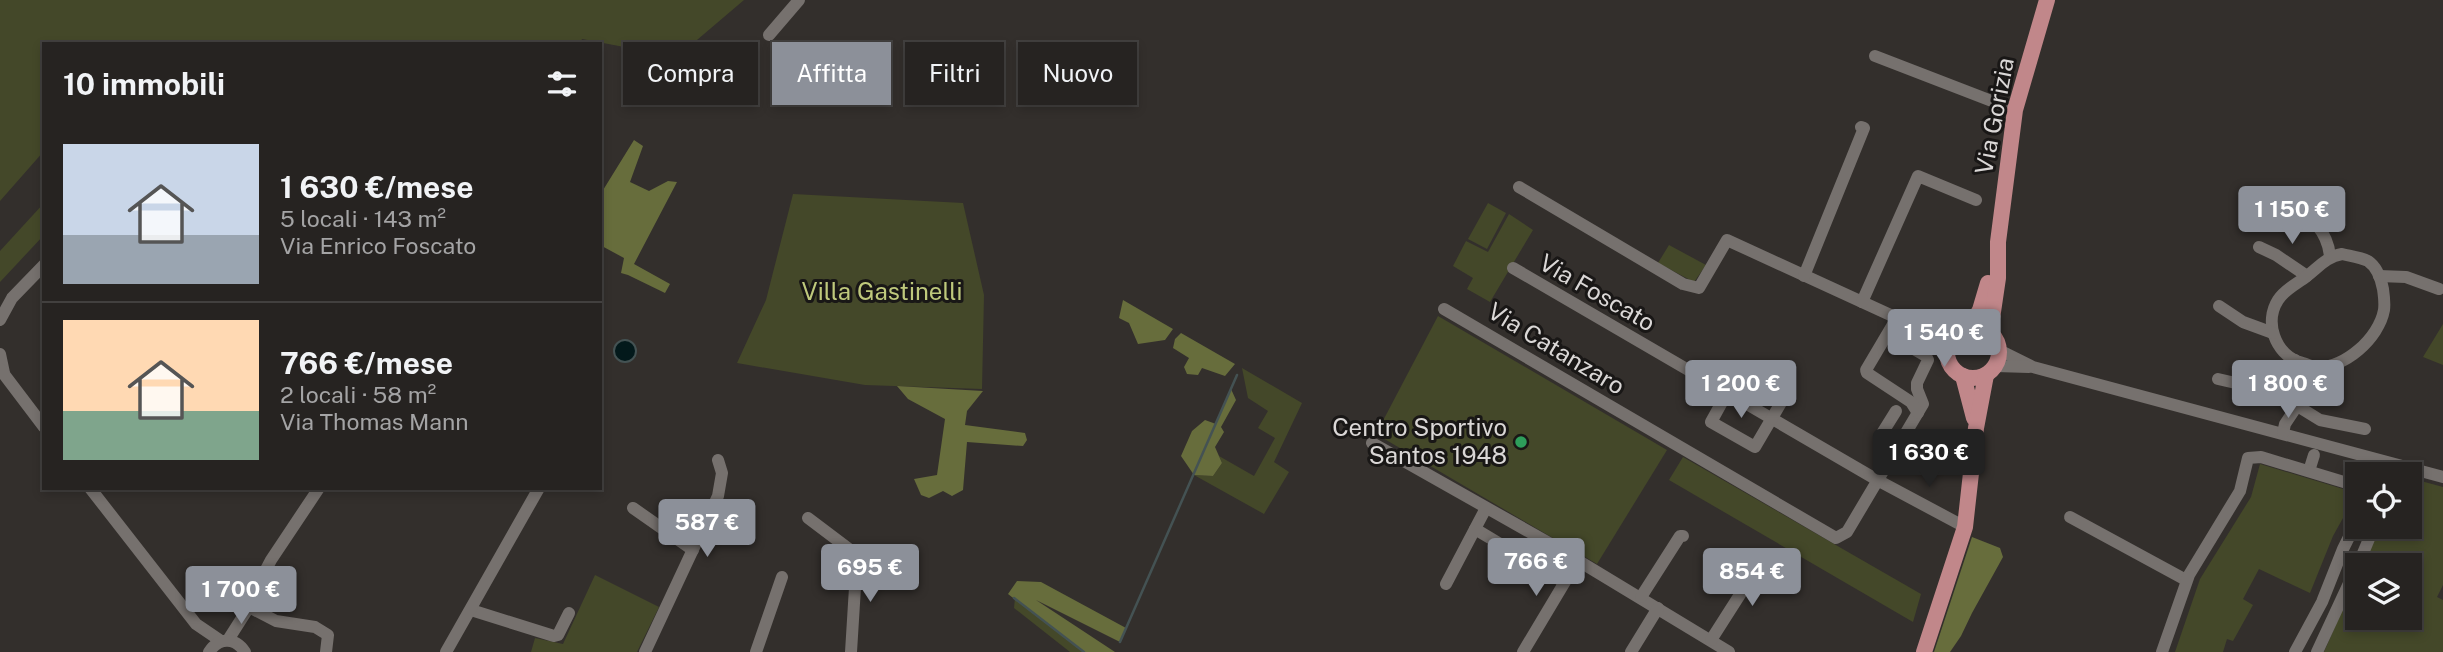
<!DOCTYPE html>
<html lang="it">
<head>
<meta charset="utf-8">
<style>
	:root { --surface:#262321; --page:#2e2b2a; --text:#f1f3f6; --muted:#a4a4a5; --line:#42403f; --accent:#8c9099 }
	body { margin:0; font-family:"Public Sans",sans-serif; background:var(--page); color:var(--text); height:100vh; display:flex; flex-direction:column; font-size:26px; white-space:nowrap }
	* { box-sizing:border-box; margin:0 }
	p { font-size:23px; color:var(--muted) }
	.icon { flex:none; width:38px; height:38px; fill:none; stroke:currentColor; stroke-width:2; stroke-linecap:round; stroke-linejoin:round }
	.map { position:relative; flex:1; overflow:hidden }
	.sheet { position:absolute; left:42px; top:42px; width:560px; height:448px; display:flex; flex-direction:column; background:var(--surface); border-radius:0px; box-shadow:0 4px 10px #0003,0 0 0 2px var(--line) }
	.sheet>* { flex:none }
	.top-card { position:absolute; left:623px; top:42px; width:665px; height:63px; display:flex; gap:14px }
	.tools { position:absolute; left:2345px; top:462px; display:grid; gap:14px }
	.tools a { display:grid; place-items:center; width:77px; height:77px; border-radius:0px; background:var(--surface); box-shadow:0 4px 10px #0003,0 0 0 2px var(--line); font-size:35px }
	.price { position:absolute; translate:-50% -60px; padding:0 16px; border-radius:7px; background:var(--accent); color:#fff; font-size:23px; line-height:46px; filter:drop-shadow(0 2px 4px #0008) }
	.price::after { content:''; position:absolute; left:50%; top:42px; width:21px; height:16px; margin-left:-10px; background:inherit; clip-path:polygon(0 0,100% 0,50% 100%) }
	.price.active { background:#222; color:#fff }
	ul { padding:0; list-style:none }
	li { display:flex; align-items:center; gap:21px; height:175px; padding:0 21px }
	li+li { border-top:2px solid var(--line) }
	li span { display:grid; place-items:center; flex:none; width:196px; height:140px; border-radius:0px; color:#555 }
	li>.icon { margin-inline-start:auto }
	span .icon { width:84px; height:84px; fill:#fffc; stroke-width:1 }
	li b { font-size:30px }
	h2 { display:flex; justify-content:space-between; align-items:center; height:84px; padding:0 21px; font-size:30px }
	.chip { padding:0 24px; border-radius:0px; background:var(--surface); box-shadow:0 4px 10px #0003,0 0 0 2px var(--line); font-size:24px; line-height:63px }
	.chip.active { background:var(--accent); color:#fff }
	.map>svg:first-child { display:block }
	.green { fill:#444829 }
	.forest { fill:#676d3c }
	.water { fill:#03191b; stroke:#445253; stroke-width:2 }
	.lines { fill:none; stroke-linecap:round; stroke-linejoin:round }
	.stream { stroke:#445253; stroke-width:2.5 }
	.minor { stroke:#76716e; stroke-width:12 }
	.major { stroke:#c1878a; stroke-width:16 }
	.leisure-dot { fill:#2e9e5b; stroke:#191716; stroke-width:2.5 }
	.labels { text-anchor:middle; stroke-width:6; stroke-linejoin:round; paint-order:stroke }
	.street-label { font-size:24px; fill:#dad7d6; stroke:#191716 }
	.park-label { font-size:24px; fill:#bfc97c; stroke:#191716 }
	.poi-label { font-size:24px; fill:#dad7d6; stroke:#191716; text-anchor:end }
</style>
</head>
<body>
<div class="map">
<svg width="2443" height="652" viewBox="0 0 2443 652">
	<rect width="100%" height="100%" fill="#332f2c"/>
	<g class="green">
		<polygon points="0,0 744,0 677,57 582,39 580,44 44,44 44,151 0,201"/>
		<polygon points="793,194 963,203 984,295 982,389 865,385 737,363 766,300"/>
		<polygon points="44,203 44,235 0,282 0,251"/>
		<polygon points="1488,203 1506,213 1487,249 1468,239"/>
		<polygon points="1509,214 1533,230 1490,302 1467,289 1473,278 1453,266 1466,241 1488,252"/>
		<polygon points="1669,245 1706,265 1694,282 1658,263"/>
		<polygon points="1438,316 1667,450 1597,564 1376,434"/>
		<polygon points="2443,324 2443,365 2423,357"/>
		<polygon points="1242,368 1302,403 1274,462 1289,472 1264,514 1194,475 1213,476 1222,463 1219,456 1254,476 1275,438 1258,428 1268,411 1248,398"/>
		<polygon points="1683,457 1921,594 1913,622 1669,480"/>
		<polygon points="2260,464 2353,492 2343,518 2333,536 2310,593 2259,569 2243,599 2253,605 2233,641 2227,639 2223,652 2175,652 2200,579 2251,497"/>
		<polygon points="2410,478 2443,487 2443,585 2437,597 2443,600 2443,652 2324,652 2357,577 2357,618 2410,618 2410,565 2363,565 2380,527 2410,527"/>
		<polygon points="595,575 659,607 637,652 531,652 535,638 563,644"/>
		<polygon points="1015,598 1084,652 1070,652 1014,608"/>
	</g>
	<g class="forest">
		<polygon points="634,140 643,146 630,182 649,191 668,181 677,182 634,264 670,284 665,293 628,275 621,273 624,258 600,245 600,195"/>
		<polygon points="1123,300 1173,329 1165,340 1138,344 1129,323 1119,318"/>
		<polygon points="1181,333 1235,364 1225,376 1202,368 1198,375 1187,374 1184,367 1189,358 1173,348 1175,339"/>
		<polygon points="897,386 983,391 967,411 965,425 1025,433 1027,440 1023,446 967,442 963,490 952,496 943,491 929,498 921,495 914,479 937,475 945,419 908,399"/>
		<polygon points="1231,389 1236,400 1221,427 1224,432 1215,447 1222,463 1213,476 1194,475 1181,456 1192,431 1205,420 1216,424"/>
		<polygon points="1972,537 2000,548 2003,557 1972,613 1961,636 1950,652 1934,652"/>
		<polygon points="1017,581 1041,582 1126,628 1120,642 1036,600 1115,652 1083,652 1008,594"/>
	</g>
	<circle class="water" cx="625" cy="351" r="11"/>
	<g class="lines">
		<g class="stream">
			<polyline points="1014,598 1084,652"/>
			<polyline points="1120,642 1237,375"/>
		</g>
		<g class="minor">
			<polyline points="769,35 799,0"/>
			<polyline points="1875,56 2015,110"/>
			<polyline points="1519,187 1683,284 1699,288 1727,240 1897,318 1922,330 1947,351"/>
			<path d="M2284 197C2306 214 2327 227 2330 256"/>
			<polyline points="2259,247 2276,255 2307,276"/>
			<path d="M2342 254C2350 256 2360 257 2368 261 2377 267 2381 279 2383 289 2384 296 2385 303 2384 310 2379 338 2344 370 2314 367 2310 366 2304 363 2299 362 2275 353 2264 322 2278 300 2285 289 2297 284 2307 276 2319 267 2326 257 2342 254Z"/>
			<polyline points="1513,268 1879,481 1965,527"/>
			<polyline points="1804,276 1864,128 1861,127"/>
			<polyline points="2379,276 2406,277 2439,289"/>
			<polyline points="1862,302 1918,176 1976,200"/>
			<polyline points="2219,306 2243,322 2273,333"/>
			<polyline points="1444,309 1836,538 1847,532 1923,404 1917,389 1917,383 1928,360 1926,356 1895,338 1901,320"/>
			<polyline points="0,320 12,298 44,265"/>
			<polyline points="1895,321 1866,370 1867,373 1911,402 1918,413"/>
			<polyline points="1929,332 1953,336"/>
			<polyline points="1999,350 2033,367 2443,477"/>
			<polyline points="0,354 4,373"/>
			<polyline points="1996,366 2029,367"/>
			<polyline points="0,369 44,427"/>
			<polygon points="1737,375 1782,401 1755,447 1711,422"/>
			<polyline points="2218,379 2275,392 2320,420 2365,429"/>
			<polyline points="2275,392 2295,360"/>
			<polyline points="2283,433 2285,424 2297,406"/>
			<polyline points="1881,435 1896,411"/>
			<polyline points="1372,443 1549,543 1729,652"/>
			<polyline points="2309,471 2314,455"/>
			<polyline points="90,488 196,624 221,641"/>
			<polyline points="633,508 693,550"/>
			<polyline points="2070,517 2186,580"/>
			<polyline points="808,518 857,555 851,652"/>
			<polyline points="1475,529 1564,582"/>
			<polyline points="2358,565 2374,527"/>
			<polyline points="1446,584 1486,508"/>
			<polyline points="1641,597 1680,536 1683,536"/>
			<polyline points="249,607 276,621 315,627 328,635 326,652"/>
			<polyline points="471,610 554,636 558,635 569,613"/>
			<polyline points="228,640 249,607 259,583 271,560 319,488"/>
			<polyline points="1711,640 1748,582 1746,581"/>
			<path d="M209 652C219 637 235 637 245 652"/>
			<polyline points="446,652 539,488"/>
			<polyline points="645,652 718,496 722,473 718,460"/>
			<polyline points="756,652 782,577"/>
			<polyline points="1523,652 1578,560"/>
			<polyline points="1631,652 1658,608"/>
			<polyline points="2162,652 2189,575 2240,491 2248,458 2261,457 2357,486"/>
			<polyline points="2295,652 2322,602 2343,549 2357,521"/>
			<polyline points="2317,652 2357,566"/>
		</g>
		<g class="major">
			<polyline points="1971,326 1980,310 1988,283"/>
			<circle cx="1973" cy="352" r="26"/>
			<polyline points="1990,332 1998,278 1998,242 2015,110 2047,0"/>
			<polyline points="1963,376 1974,418"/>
			<polyline points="1924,652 1965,527 1976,428 1986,375"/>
		</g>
	</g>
	<circle class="leisure-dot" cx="1521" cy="442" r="7"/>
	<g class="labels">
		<g class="street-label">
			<text transform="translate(1995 116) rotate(-79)" y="8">Via Gorizia</text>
			<text transform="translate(1597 293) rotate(30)" y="8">Via Foscato</text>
			<text transform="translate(1556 349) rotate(31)" y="8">Via Catanzaro</text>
		</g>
		<g class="park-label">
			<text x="882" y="300">Villa Gastinelli</text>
		</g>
		<g class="poi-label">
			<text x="1507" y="436">Centro Sportivo<tspan x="1507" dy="28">Santos 1948</tspan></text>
		</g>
	</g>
</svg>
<div class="tools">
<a><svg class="icon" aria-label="locate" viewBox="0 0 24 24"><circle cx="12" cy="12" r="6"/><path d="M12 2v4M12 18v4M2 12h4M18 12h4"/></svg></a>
<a><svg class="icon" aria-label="layers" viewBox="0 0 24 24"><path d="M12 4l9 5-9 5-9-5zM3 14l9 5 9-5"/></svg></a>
</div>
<b class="price" style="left:2292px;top:246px">1 150 €</b>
<b class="price" style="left:1944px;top:369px">1 540 €</b>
<b class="price" style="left:1741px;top:420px">1 200 €</b>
<b class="price" style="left:2288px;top:420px">1 800 €</b>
<b class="price active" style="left:1929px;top:489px">1 630 €</b>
<b class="price" style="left:707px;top:559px">587 €</b>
<b class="price" style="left:1536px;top:598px">766 €</b>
<b class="price" style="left:870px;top:604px">695 €</b>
<b class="price" style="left:1752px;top:608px">854 €</b>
<b class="price" style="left:241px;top:626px">1 700 €</b>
<div class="top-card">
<a class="chip">Compra</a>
<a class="chip active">Affitta</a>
<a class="chip">Filtri</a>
<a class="chip">Nuovo</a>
</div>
<section class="sheet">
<h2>10 immobili<svg class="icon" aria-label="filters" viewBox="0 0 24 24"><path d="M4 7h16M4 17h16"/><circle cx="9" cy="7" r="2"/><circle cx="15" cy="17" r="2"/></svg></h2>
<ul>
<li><span style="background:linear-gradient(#c9d6e8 65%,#9aa5b1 0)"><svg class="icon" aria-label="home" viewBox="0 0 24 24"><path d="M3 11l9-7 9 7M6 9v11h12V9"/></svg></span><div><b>1 630 €/mese</b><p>5 locali · 143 m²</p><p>Via Enrico Foscato</p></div></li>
<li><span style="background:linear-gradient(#ffd9b3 65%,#7fa58c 0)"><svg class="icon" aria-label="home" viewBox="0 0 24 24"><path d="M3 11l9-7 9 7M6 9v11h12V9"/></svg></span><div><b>766 €/mese</b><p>2 locali · 58 m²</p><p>Via Thomas Mann</p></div></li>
</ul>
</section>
</div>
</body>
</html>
